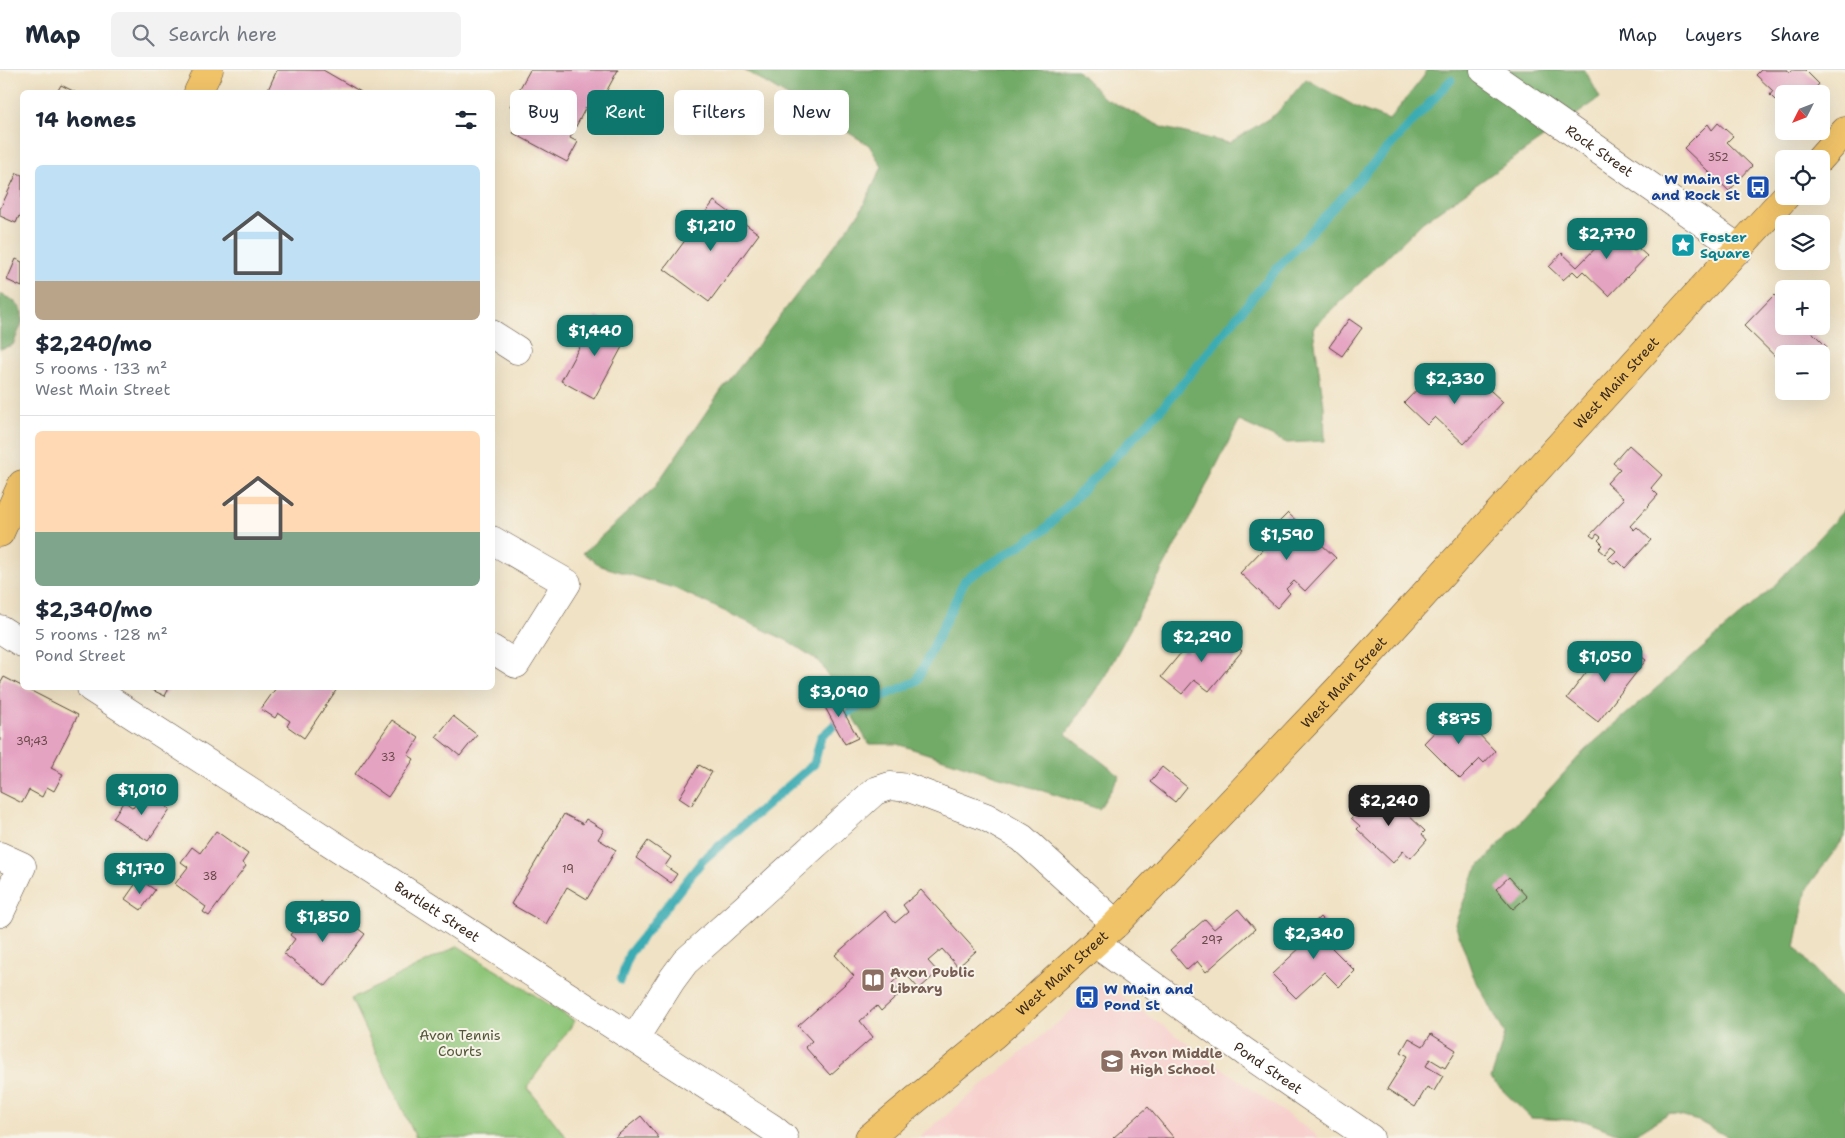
<!DOCTYPE html>
<html lang="en">
<head>
<meta charset="utf-8">
<style>
	:root { --surface:#fff; --page:#f2f2f3; --text:#1f2937; --muted:#747a83; --line:#e0e1e3; --accent:#0f766e }
	body { margin:0; font-family:"Shantell Sans",sans-serif; background:var(--page); color:var(--text); height:100vh; display:flex; flex-direction:column; font-size:19px; white-space:nowrap }
	* { box-sizing:border-box; margin:0 }
	p { font-size:16px; color:var(--muted) }
	.icon { flex:none; width:28px; height:28px; fill:none; stroke:currentColor; stroke-width:2; stroke-linecap:round; stroke-linejoin:round }
	.map { position:relative; flex:1; overflow:hidden }
	.side { position:absolute; left:20px; top:20px; width:475px; height:600px; display:flex; flex-direction:column; background:var(--surface); border-radius:8px; box-shadow:0 5px 20px #0002 }
	.side>* { flex:none }
	.top-card { position:absolute; left:510px; top:20px; width:475px; height:45px; display:flex; gap:10px }
	.needle { width:32px; rotate:228deg }
	.fabs { position:absolute; left:1775px; top:15px; display:grid; gap:10px }
	.fabs a { display:grid; place-items:center; width:55px; height:55px; border-radius:8px; background:var(--surface); box-shadow:0 5px 20px #0002; font-size:25px }
	.price { position:absolute; translate:-50% -42px; padding:0 11px; border-radius:10px; background:var(--accent); color:#fff; font-size:16px; line-height:32px; filter:drop-shadow(0 1px 2px #0008) }
	.price::after { content:''; position:absolute; left:50%; top:30px; width:15px; height:11px; margin-left:-8px; background:inherit; clip-path:polygon(0 0,100% 0,50% 100%) }
	.price.active { background:#222; color:#fff }
	ul { padding:0; list-style:none }
	li { display:grid; align-content:center; gap:10px; height:265px; padding:0 15px }
	li+li { border-top:1px solid var(--line) }
	li span { display:grid; place-items:center; height:155px; border-radius:8px; color:#555 }
	li>.icon { margin-inline-start:auto }
	span .icon { width:90px; height:90px; fill:#fffc; stroke-width:1 }
	li b { font-size:21px }
	h2 { display:flex; justify-content:space-between; align-items:center; height:60px; padding:0 15px; font-size:21px }
	.tag { padding:0 18px; border-radius:8px; background:var(--surface); box-shadow:0 5px 20px #0002; font-size:18px; line-height:45px }
	.tag.active { background:var(--accent); color:#fff }
	header { display:flex; align-items:center; gap:30px; box-sizing:border-box; height:70px; padding:0 25px; background:var(--surface); border-bottom:1px solid var(--line) }
	header strong { font-size:24px }
	nav { display:flex; gap:28px; margin-inline-start:auto; font-size:18px }
	.search { width:350px; height:45px; background:var(--page); display:flex; align-items:center; gap:12px; box-sizing:border-box; padding:0 18px; border-radius:8px; color:var(--muted); font-size:19px }
	.map>svg:first-child { display:block }
	.built { fill:#f7d0ce }
	.green { fill:#8dc578; stroke:#64784b }
	.forest { fill:#72aa68; stroke:#566a43 }
	.lines { fill:none; stroke-linecap:round; stroke-linejoin:round }
	.stream { stroke:#3aacb3; stroke-width:9 }
	.building { fill:#e5a3c2 }
	.minor-casing { stroke:#564637; stroke-width:29 }
	.major-casing { stroke:#564637; stroke-width:29 }
	.minor { stroke:#fff; stroke-width:28 }
	.major { stroke:#f0c369; stroke-width:28 }
	.labels { text-anchor:middle; stroke-width:4; stroke-linejoin:round; paint-order:stroke }
	.number-label { font-size:11px; fill:#664847 }
	.street-label { font-size:14px; fill:#3b2a1e; stroke:#f7f3e8 }
	.transit-label { font-size:14px; font-weight:bold; fill:#164399; stroke:#f7f3e8; text-anchor:end }
	.culture-label { font-size:14px; font-weight:bold; fill:#0d838f; stroke:#f7f3e8; text-anchor:start }
	.education-label { font-size:14px; font-weight:bold; fill:#785e54; stroke:#f7f3e8; text-anchor:start }
	.park-label { font-size:14px; fill:#545839; stroke:#f7f3e8 }
</style>
</head>
<body>
<header>
<strong>Map</strong>
<div class="search"><svg class="icon" aria-label="search" viewBox="0 0 24 24"><circle cx="10" cy="10" r="6"/><path d="M15 15l6 6"/></svg>Search here</div>
<nav><a>Map</a><a>Layers</a><a>Share</a></nav>
</header>
<div class="map">
<svg width="1845" height="1068" viewBox="0 0 1845 1068">
	<rect width="100%" height="100%" fill="#f7f3e8"/>
	<filter id="ink" filterUnits="userSpaceOnUse"><feTurbulence type="fractalNoise" baseFrequency=".02" numOctaves="2"/><feDisplacementMap in="SourceGraphic" scale="10" xChannelSelector="R" yChannelSelector="G"/><feConvolveMatrix kernelMatrix="1 2 1 2 8 2 1 2 1" color-interpolation-filters="sRGB"/></filter>
	<filter id="wash" filterUnits="userSpaceOnUse"><feTurbulence type="fractalNoise" baseFrequency=".0096" numOctaves="4" result="noise"/><feDisplacementMap in="SourceGraphic" scale="20" xChannelSelector="R" yChannelSelector="G"/><feGaussianBlur stdDeviation="1.12" result="paint"/><feColorMatrix in="noise" values="0 0 0 0 0 0 0 0 0 0 0 0 0 0 0 0 0 1.4 0 .05"/><feComposite in="paint" operator="in"/></filter>
	<g filter="url(#wash)">
		<rect width="100%" height="100%" fill="#f0e2c4"/>
		<polygon class="built" points="1104,914 1320,1068 919,1068"/>
		<polygon class="green" points="458,876 575,951 527,1017 567,1068 416,1068 351,929"/>
		<g class="forest">
			<polygon points="744,0 1077,0 1104,28 1164,58 1229,73 1276,44 1306,9 1360,39 1389,50 1424,6 1426,0 1585,0 1600,28 1423,152 1313,258 1324,336 1325,371 1287,373 1239,351 1189,450 1105,606 1066,664 1120,706 1099,739 897,674 869,674 820,592 788,571 677,519 601,496 583,483 654,418 722,319 764,267 860,142 882,97 869,75"/>
			<polygon points="0,224 13,230 22,240 22,253 13,275 0,279"/>
			<polygon points="1845,439 1845,767 1807,818 1795,877 1834,922 1845,931 1845,1067 1844,1068 1730,1068 1698,1051 1669,1043 1629,1068 1585,1051 1531,1048 1491,1009 1505,964 1473,905 1455,854 1475,801 1585,680 1772,518"/>
		</g>
		<g class="lines">
			<polyline class="stream" points="621,910 629,884 703,790 814,694 821,667 850,641 917,611 965,510 1043,461 1163,337 1271,205 1451,10"/>
		</g>
		<g id="blocks">
			<g class="building">
				<polygon points="277,0 323,0 361,22 267,22"/>
				<polygon points="530,0 618,0 595,42 586,37 570,68 578,72 567,92 513,63 523,44 510,36"/>
				<polygon points="1761,0 1787,0 1790,2 1792,0 1805,0 1819,14 1810,24 1784,24 1784,39 1779,33 1782,30 1779,26 1775,30 1770,25 1773,21 1756,5"/>
				<polygon points="61,15 75,22 57,22"/>
				<polygon points="1718,53 1733,66 1727,72 1752,96 1729,121 1684,78 1708,54 1712,60"/>
				<polygon points="17,103 22,105 22,148 19,146 16,153 0,146 0,139"/>
				<polygon points="714,131 759,164 709,232 664,199"/>
				<polygon points="1629,152 1642,164 1630,177 1634,181 1637,177 1647,186 1609,226 1583,201 1578,206 1573,201 1563,210 1549,197 1562,183 1577,197 1616,157 1620,161"/>
				<polygon points="16,189 22,192 22,217 7,210"/>
				<polygon points="1774,225 1784,234 1784,256 1806,256 1827,277 1820,284 1784,284 1784,295 1744,256"/>
				<polygon points="596,246 629,264 594,329 561,311"/>
				<polygon points="1349,249 1362,258 1342,286 1329,277"/>
				<polygon points="1468,300 1503,332 1464,374 1435,347 1427,355 1404,333 1430,306 1447,322"/>
				<polygon points="1629,375 1662,405 1651,418 1658,425 1630,456 1634,460 1637,457 1651,470 1625,498 1618,491 1615,494 1608,489 1616,481 1611,477 1605,484 1599,479 1603,475 1598,470 1601,467 1597,464 1594,468 1590,465 1624,429 1607,413 1620,399 1613,393"/>
				<polygon points="1288,443 1336,488 1305,521 1294,511 1286,519 1290,523 1277,538 1240,503 1263,479 1257,474"/>
				<polygon points="1220,562 1242,581 1209,621 1194,610 1182,624 1161,607 1185,578 1190,582 1205,563 1213,570"/>
				<polygon points="1631,579 1646,590 1598,652 1567,628 1603,580 1620,594"/>
				<polygon points="4,607 78,645 51,698 63,704 54,721 47,717 42,727 29,720 22,733 0,722 0,614"/>
				<polygon points="148,618 169,618 165,626"/>
				<polygon points="276,618 334,618 337,619 304,668 287,656 290,651 278,643 275,648 261,639"/>
				<polygon points="832,621 858,668 845,674 820,628"/>
				<polygon points="1461,641 1477,657 1474,659 1495,681 1484,693 1480,689 1460,709 1424,673 1451,645 1454,647"/>
				<polygon points="453,646 477,665 460,686 436,667"/>
				<polygon points="392,650 419,668 408,685 414,689 388,727 355,704"/>
				<polygon points="699,695 712,702 691,736 679,728"/>
				<polygon points="1162,697 1187,717 1175,732 1150,712"/>
				<polygon points="144,722 170,739 148,771 113,748 124,731 133,738"/>
				<polygon points="1375,722 1381,728 1385,723 1425,761 1422,764 1427,770 1411,788 1403,781 1393,793 1357,759 1360,756 1351,748"/>
				<polygon points="564,744 583,754 586,749 604,760 598,769 616,780 587,829 567,817 546,854 511,834"/>
				<polygon points="216,761 248,784 242,793 246,796 209,846 203,842 206,837 175,814 188,797 181,792 192,777 200,783"/>
				<polygon points="648,771 671,787 665,796 677,804 671,813 636,788"/>
				<polygon points="1509,807 1527,827 1513,839 1496,819"/>
				<polygon points="139,809 155,820 141,840 125,829"/>
				<polygon points="921,820 976,881 958,897 942,879 928,891 938,902 919,919 904,902 892,913 901,923 881,941 877,936 860,951 873,967 830,1005 805,977 812,971 798,956 854,906 835,885 885,841 895,853 908,842 903,835"/>
				<polygon points="321,831 365,864 326,916 284,884 295,869 290,865 299,853 303,855 309,847 304,844 310,836 315,839"/>
				<polygon points="1238,839 1255,859 1206,902 1197,891 1187,900 1170,880 1205,849 1214,859"/>
				<polygon points="1320,847 1341,869 1332,878 1355,901 1339,917 1324,902 1296,928 1272,904 1303,875 1297,869"/>
				<polygon points="1431,964 1456,980 1445,998 1430,989 1426,996 1443,1006 1434,1021 1427,1017 1415,1037 1387,1019 1408,986 1401,982 1409,968 1423,976"/>
				<polygon points="1148,1037 1174,1068 1113,1068"/>
				<polygon points="641,1046 659,1068 614,1068"/>
			</g>
		</g>
	</g>
	<g filter="url(#ink)">
		<use href="#blocks" fill-opacity="0" stroke="#564637" stroke-width="1"/>
		<g class="lines">
			<g class="minor-casing">
				<g id="minor">
					<path id="s1" d="M1484 0 1740 179"/>
					<polyline points="492,264 517,280"/>
					<polyline points="492,470 567,513 516,594 492,579"/>
					<polyline points="0,559 22,573"/>
					<path id="s2" d="M91 618 772 1058 784 1068"/>
					<polyline points="0,786 22,796 0,843"/>
					<path id="s3" d="M1096 874 1245 982 1370 1068"/>
					<polyline points="635,968 671,911 685,892 875,721 890,716 909,718 986,747 1022,768 1116,854"/>
				</g>
			</g>
			<g class="major-casing">
				<g id="major">
					<polyline points="198,22 209,0"/>
					<polyline points="1820,89 1845,61"/>
					<polyline points="0,463 22,414"/>
					<path id="s4" d="M869 1068 995 964 1116 854 1339 618 1786 126"/>
				</g>
			</g>
			<use href="#minor" class="minor"/>
			<use href="#major" class="major"/>
		</g>
	</g>
	<defs>
		<g id="bus-square" transform="scale(1.25)"><rect x="-9" y="-9" width="18" height="18" rx="4" fill="#1a4fb4" stroke="#f7f3e8"/><path d="M-5-6H5V4H4V6H2V4H-2V6H-4V4H-5ZM-3.5-4V0h7V-4ZM-3.5 1.2v1.5H-2V1.2ZM2 1.2v1.5H3.5V1.2Z" fill="#fff"/></g>
		<g id="sight-square" transform="scale(1.25)"><rect x="-9" y="-9" width="18" height="18" rx="4" fill="#0f9aa8" stroke="#f7f3e8"/><path d="M0-6L1.8-2.2L6-1.7L2.9 1.2L3.7 5.4L0 3.3L-3.7 5.4L-2.9 1.2L-6-1.7L-1.8-2.2Z" fill="#fff"/></g>
		<g id="library-square" transform="scale(1.25)"><rect x="-9" y="-9" width="18" height="18" rx="4" fill="#8d6e63" stroke="#f7f3e8"/><path d="M-6-4Q-3-5.5-.7-3.5V5Q-3 3-6 4ZM6-4Q3-5.5 .7-3.5V5Q3 3 6 4Z" fill="#fff"/></g>
		<g id="school-square" transform="scale(1.25)"><rect x="-9" y="-9" width="18" height="18" rx="4" fill="#8d6e63" stroke="#f7f3e8"/><path d="M0-5L7-2L0 1L-7-2ZM-4 1L0 2.5L4 1V4Q0 6-4 4Z" fill="#fff"/></g>
	</defs>
	<g fill-rule="evenodd">
		<use href="#bus-square" x="1758" y="117"/>
		<use href="#sight-square" x="1683" y="175"/>
		<use href="#library-square" x="873" y="910"/>
		<use href="#bus-square" x="1087" y="927"/>
		<use href="#school-square" x="1112" y="991"/>
	</g>
	<g class="labels">
		<g class="number-label">
			<text x="1718" y="91">352</text>
			<text x="32" y="675">39;43</text>
			<text x="388" y="691">33</text>
			<text x="568" y="803">19</text>
			<text x="210" y="810">38</text>
			<text x="1212" y="874">297</text>
		</g>
		<g class="street-label">
			<text dy="5" stroke="none"><textPath href="#s1" startOffset="141">Rock Street</textPath></text>
			<text dy="5" stroke="none"><textPath href="#s4" startOffset="1064">West Main Street</textPath></text>
			<text dy="5" stroke="none"><textPath href="#s4" startOffset="659">West Main Street</textPath></text>
			<text dy="5" stroke="none"><textPath href="#s2" startOffset="412">Bartlett Street</textPath></text>
			<text dy="5" stroke="none"><textPath href="#s4" startOffset="254">West Main Street</textPath></text>
			<text dy="5" stroke="none"><textPath href="#s3" startOffset="212">Pond Street</textPath></text>
		</g>
		<g class="transit-label">
			<text x="1740" y="114">W Main St<tspan x="1740" dy="16">and Rock St</tspan></text>
			<text x="1104" y="924" text-anchor="start">W Main and<tspan x="1104" dy="16">Pond St</tspan></text>
		</g>
		<g class="culture-label">
			<text x="1700" y="172">Foster<tspan x="1700" dy="16">Square</tspan></text>
		</g>
		<g class="education-label">
			<text x="890" y="907">Avon Public<tspan x="890" dy="16">Library</tspan></text>
			<text x="1130" y="988">Avon Middle<tspan x="1130" dy="16">High School</tspan></text>
		</g>
		<g class="park-label">
			<text x="460" y="970">Avon Tennis<tspan x="460" dy="16">Courts</tspan></text>
		</g>
	</g>
</svg>
<div class="fabs">
<a><svg class="needle" viewBox="-14 -14 28 28"><path d="M0-13l5 13h-10z" fill="#e53935"/><path d="M0 13l5-13h-10z" fill="#747a83"/></svg></a>
<a><svg class="icon" aria-label="locate" viewBox="0 0 24 24"><circle cx="12" cy="12" r="6"/><path d="M12 2v4M12 18v4M2 12h4M18 12h4"/></svg></a>
<a><svg class="icon" aria-label="layers" viewBox="0 0 24 24"><path d="M12 4l9 5-9 5-9-5zM3 14l9 5 9-5"/></svg></a>
<a>+</a>
<a>−</a>
</div>
<b class="price" style="left:711px;top:182px">$1,210</b>
<b class="price" style="left:1607px;top:190px">$2,770</b>
<b class="price" style="left:595px;top:287px">$1,440</b>
<b class="price" style="left:1455px;top:335px">$2,330</b>
<b class="price" style="left:1287px;top:491px">$1,590</b>
<b class="price" style="left:1202px;top:593px">$2,290</b>
<b class="price" style="left:1605px;top:613px">$1,050</b>
<b class="price" style="left:839px;top:648px">$3,090</b>
<b class="price" style="left:1459px;top:675px">$875</b>
<b class="price" style="left:142px;top:746px">$1,010</b>
<b class="price active" style="left:1389px;top:757px">$2,240</b>
<b class="price" style="left:140px;top:825px">$1,170</b>
<b class="price" style="left:323px;top:873px">$1,850</b>
<b class="price" style="left:1314px;top:890px">$2,340</b>
<div class="top-card">
<a class="tag">Buy</a>
<a class="tag active">Rent</a>
<a class="tag">Filters</a>
<a class="tag">New</a>
</div>
<section class="side">
<h2>14 homes<svg class="icon" aria-label="filters" viewBox="0 0 24 24"><path d="M4 7h16M4 17h16"/><circle cx="9" cy="7" r="2"/><circle cx="15" cy="17" r="2"/></svg></h2>
<ul>
<li><span style="background:linear-gradient(#bfe0f5 75%,#b9a48a 0)"><svg class="icon" aria-label="home" viewBox="0 0 24 24"><path d="M3 11l9-7 9 7M6 9v11h12V9"/></svg></span><div><b>$2,240/mo</b><p>5 rooms · 133 m²</p><p>West Main Street</p></div></li>
<li><span style="background:linear-gradient(#ffd9b3 65%,#7fa58c 0)"><svg class="icon" aria-label="home" viewBox="0 0 24 24"><path d="M3 11l9-7 9 7M6 9v11h12V9"/></svg></span><div><b>$2,340/mo</b><p>5 rooms · 128 m²</p><p>Pond Street</p></div></li>
</ul>
</section>
</div>
</body>
</html>
